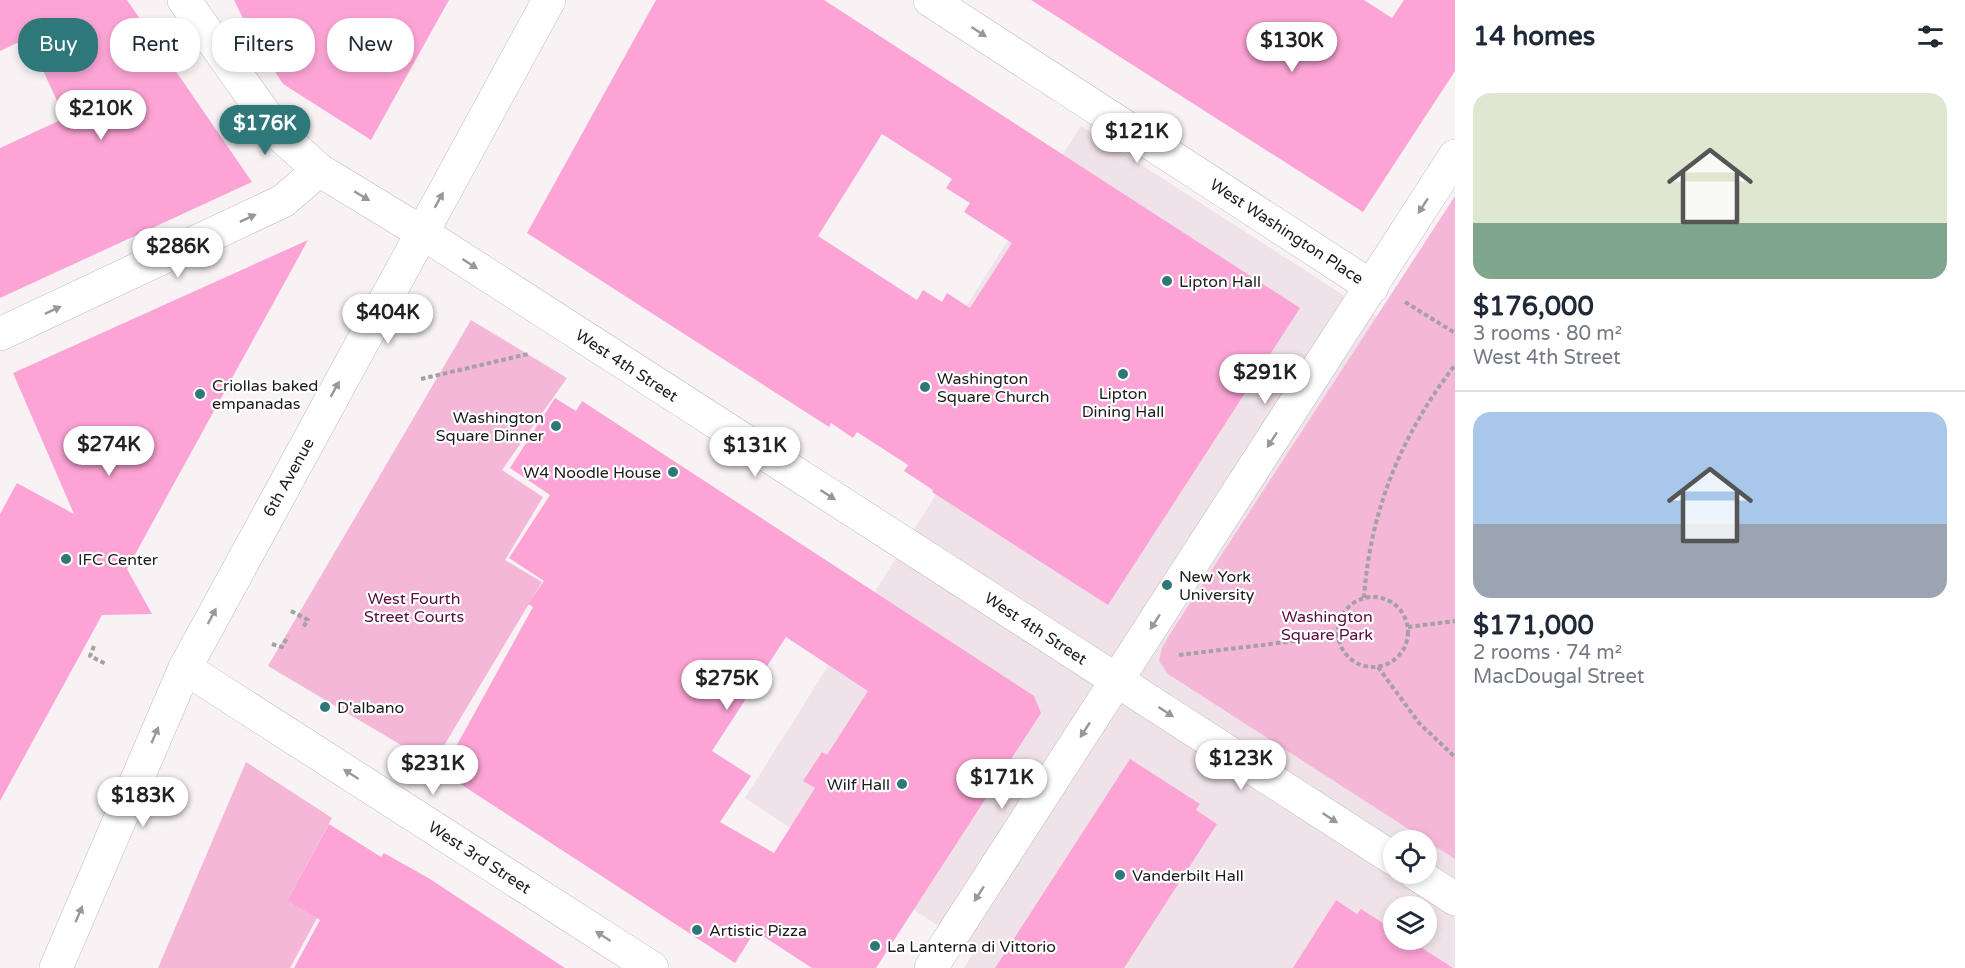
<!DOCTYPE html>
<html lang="en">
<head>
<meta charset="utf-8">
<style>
	:root { --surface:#fff; --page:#f6f6f7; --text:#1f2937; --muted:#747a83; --line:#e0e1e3; --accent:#2f787a }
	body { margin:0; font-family:"Varela Round",sans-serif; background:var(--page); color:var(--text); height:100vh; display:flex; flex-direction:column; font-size:22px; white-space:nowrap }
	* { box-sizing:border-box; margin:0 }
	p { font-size:20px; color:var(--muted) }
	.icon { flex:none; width:33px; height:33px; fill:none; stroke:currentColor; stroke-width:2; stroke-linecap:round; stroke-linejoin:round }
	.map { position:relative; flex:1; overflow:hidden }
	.details { display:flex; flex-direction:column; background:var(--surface); width:510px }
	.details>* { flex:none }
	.top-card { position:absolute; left:18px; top:18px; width:570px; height:54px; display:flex; gap:12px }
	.controls { position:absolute; left:1383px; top:830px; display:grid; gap:12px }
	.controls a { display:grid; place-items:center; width:54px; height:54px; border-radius:50%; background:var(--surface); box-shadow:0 3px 9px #0003; font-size:30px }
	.price { position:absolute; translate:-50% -51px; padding:0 14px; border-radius:21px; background:#fff; color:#222; font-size:20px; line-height:39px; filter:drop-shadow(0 2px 3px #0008) }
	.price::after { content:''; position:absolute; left:50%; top:36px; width:18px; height:14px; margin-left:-9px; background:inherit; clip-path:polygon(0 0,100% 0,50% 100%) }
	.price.on { background:var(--accent); color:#fff }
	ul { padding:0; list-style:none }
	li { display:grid; align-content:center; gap:12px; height:318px; padding:0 18px }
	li+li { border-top:2px solid var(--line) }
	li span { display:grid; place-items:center; height:186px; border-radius:18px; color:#555 }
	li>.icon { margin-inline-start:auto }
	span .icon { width:108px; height:108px; fill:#fffc; stroke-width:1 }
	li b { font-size:26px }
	h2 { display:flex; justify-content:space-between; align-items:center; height:72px; padding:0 18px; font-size:26px }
	.tag { padding:0 21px; border-radius:24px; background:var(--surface); box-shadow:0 3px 9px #0003; font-size:21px; line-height:54px }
	.tag.on { background:var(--accent); color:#fff }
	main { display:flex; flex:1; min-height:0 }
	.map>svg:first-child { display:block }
	.built { fill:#f0e2e9; fill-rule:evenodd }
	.green { fill:#f4b7d8 }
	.building { fill:#fda4d6; fill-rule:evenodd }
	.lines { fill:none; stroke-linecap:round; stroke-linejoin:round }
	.street-casing { stroke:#c0bbbd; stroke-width:34 }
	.secondary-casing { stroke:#c0bbbd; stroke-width:34 }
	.path { stroke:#a5a0a2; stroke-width:4; stroke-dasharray:4.5 3; stroke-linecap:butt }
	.street { stroke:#fff; stroke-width:33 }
	.secondary { stroke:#fff; stroke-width:33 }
	.oneway { fill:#999899 }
	.poi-dot { fill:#2f787a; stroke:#fff; stroke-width:2 }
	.labels { text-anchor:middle; stroke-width:4.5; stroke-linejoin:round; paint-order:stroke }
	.street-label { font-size:16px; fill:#1d1b1c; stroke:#fff }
	.poi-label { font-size:16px; fill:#1d1b1c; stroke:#fff; text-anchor:start }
	.park-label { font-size:16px; fill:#580b3f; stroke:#fff }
</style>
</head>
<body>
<main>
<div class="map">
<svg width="1455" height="968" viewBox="0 0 1455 968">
	<rect width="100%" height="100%" fill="#f8f2f5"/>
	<path class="built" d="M1081 126 1455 367V968H964L975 950 745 798 1013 372 951 330ZM1394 840H1426V873H1394ZM1394 906H1426V939H1394Z"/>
	<g class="green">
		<polygon points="1455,196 1455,859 1168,674 1159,661 1162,648 1170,634"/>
		<polygon points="471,320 567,378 502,470 543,497 505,560 542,582 433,764 268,666"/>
		<polygon points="246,762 332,818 287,901 317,918 290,968 158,968"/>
	</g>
	<g class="building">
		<polygon points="0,0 127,0 252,182 0,298 0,148 65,118 28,38 0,51"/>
		<polygon points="234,0 449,0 371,140 283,84 250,33"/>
		<path d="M656 0H824L1300 308 1108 605 932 492 933 490 904 471 908 465 857 432 853 438 831 423 829 427 527 233ZM882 134 952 179 946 188 970 203 964 212 1012 243 970 308 947 293 942 302 923 290 917 300 818 236Z"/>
		<polygon points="1031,0 1364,0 1392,18 1404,0 1455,0 1455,71 1363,212"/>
		<polygon points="308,240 127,569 152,614 102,615 0,801 0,514 17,483 74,514 13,373"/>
		<path d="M555 398 576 411 582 401 1034 696 1041 713 876 968H812L755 931 735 963 442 772 533 607 528 604 544 581 509 558 550 495 510 468ZM786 637 868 691 827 755 822 752 803 781 815 788 774 853 720 822 751 776 712 751Z"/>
		<polygon points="1130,759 1200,804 1196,810 1217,824 1124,968 995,968"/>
		<polygon points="329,824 381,857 384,853 430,879 565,968 294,968 320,920 287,901"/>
		<polygon points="1336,900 1357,914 1361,909 1394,930 1394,939 1408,939 1453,968 1293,968"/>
	</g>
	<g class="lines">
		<g class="street-casing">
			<g id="street">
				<polyline points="184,0 278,133 319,170 421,232 1394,859"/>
				<polyline points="930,0 1372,287"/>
				<polyline points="0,334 283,201 319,170"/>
				<polyline points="185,668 652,968"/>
				<polyline points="1415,873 1455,899"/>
				<polyline points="931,968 1455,156"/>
			</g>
		</g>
		<g class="secondary-casing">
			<polyline id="secondary" points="56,968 185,668 549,0"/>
		</g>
		<g class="path">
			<polyline points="1405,302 1455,333"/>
			<polyline points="421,379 528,354"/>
			<circle cx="1373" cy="632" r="35"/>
			<path d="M1364 598C1370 510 1402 434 1455 365"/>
			<polyline points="291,611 308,620 302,629"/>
			<polyline points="1408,627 1455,621"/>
			<polyline points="272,644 282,647 288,636"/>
			<polyline points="94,646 90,656 106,664"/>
			<polyline points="1179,655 1337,636"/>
			<polyline points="1378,667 1419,723 1455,757"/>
		</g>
		<use href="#street" class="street"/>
		<use href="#secondary" class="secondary"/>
	</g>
	<defs><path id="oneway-solid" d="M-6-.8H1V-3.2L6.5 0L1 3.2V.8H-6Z" transform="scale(1.5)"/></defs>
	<g class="oneway">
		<use href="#oneway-solid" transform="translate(979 32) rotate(33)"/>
		<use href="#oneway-solid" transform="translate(362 196) rotate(31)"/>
		<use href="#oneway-solid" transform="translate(439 200) rotate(-61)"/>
		<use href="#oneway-solid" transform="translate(1423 206) rotate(123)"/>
		<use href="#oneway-solid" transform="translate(248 218) rotate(-25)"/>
		<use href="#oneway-solid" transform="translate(470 264) rotate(33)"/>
		<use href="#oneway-solid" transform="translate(53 310) rotate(-25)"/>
		<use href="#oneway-solid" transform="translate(335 389) rotate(-61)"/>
		<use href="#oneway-solid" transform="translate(1272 440) rotate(123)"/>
		<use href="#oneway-solid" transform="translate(828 495) rotate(33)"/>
		<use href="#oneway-solid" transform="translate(212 616) rotate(-62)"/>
		<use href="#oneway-solid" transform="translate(1155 622) rotate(123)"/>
		<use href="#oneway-solid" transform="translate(1166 712) rotate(33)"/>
		<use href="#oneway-solid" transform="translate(1085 730) rotate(123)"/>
		<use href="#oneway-solid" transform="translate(155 735) rotate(-67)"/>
		<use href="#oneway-solid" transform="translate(351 774) rotate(-147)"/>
		<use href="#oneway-solid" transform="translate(1330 818) rotate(33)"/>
		<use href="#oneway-solid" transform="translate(979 894) rotate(123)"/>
		<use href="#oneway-solid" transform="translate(79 914) rotate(-67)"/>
		<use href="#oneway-solid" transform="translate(603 936) rotate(-147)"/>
	</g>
	<g class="poi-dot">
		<circle cx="1167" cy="281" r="6"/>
		<circle cx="1123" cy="374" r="6"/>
		<circle cx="925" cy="387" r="6"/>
		<circle cx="200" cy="394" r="6"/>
		<circle cx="556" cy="426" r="6"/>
		<circle cx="673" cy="472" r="6"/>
		<circle cx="66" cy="559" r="6"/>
		<circle cx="1167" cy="585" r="6"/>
		<circle cx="325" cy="707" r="6"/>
		<circle cx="902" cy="784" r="6"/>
		<circle cx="1120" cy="875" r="6"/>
		<circle cx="697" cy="930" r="6"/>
		<circle cx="875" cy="946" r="6"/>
	</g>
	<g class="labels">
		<g class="street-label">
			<text transform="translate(1287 231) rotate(33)" y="6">West Washington Place</text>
			<text transform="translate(627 365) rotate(33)" y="6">West 4th Street</text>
			<text transform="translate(288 477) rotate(-61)" y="6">6th Avenue</text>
			<text transform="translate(1036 628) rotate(33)" y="6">West 4th Street</text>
			<text transform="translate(480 857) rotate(33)" y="6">West 3rd Street</text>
		</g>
		<g class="poi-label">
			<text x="1179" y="287">Lipton Hall</text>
			<text x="937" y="384">Washington<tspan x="937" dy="18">Square Church</tspan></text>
			<text x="212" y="391">Criollas baked<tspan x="212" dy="18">empanadas</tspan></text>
			<text x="1123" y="399" text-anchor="middle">Lipton<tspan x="1123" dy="18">Dining Hall</tspan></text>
			<text x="544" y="423" text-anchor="end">Washington<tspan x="544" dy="18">Square Dinner</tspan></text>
			<text x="661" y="478" text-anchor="end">W4 Noodle House</text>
			<text x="78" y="565">IFC Center</text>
			<text x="1179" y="582">New York<tspan x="1179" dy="18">University</tspan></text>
			<text x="337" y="713">D'albano</text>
			<text x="890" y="790" text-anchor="end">Wilf Hall</text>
			<text x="1132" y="881">Vanderbilt Hall</text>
			<text x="709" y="936">Artistic Pizza</text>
			<text x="887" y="952">La Lanterna di Vittorio</text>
		</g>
		<g class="park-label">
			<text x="414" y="604">West Fourth<tspan x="414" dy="18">Street Courts</tspan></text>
			<text x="1327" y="622">Washington<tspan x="1327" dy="18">Square Park</tspan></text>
		</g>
	</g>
</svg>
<div class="controls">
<a><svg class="icon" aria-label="locate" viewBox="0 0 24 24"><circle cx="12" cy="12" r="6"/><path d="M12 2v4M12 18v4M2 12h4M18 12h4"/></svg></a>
<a><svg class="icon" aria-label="layers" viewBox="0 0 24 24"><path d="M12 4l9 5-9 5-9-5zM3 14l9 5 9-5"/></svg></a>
</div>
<b class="price" style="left:1292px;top:73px">$130K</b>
<b class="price" style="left:101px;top:141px">$210K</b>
<b class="price on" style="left:265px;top:156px">$176K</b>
<b class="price" style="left:1137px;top:164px">$121K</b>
<b class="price" style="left:178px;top:279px">$286K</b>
<b class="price" style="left:388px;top:345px">$404K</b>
<b class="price" style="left:1265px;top:405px">$291K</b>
<b class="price" style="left:109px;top:477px">$274K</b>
<b class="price" style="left:755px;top:478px">$131K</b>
<b class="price" style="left:727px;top:711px">$275K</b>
<b class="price" style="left:1241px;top:791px">$123K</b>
<b class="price" style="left:433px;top:796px">$231K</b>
<b class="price" style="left:1002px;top:810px">$171K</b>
<b class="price" style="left:143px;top:828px">$183K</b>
<div class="top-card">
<a class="tag on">Buy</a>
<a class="tag">Rent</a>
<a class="tag">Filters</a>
<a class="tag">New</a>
</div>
</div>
<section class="details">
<h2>14 homes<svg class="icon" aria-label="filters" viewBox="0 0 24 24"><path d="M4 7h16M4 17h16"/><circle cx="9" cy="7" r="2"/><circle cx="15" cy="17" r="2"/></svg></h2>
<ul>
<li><span style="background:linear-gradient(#dfe7d0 70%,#7fa58c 0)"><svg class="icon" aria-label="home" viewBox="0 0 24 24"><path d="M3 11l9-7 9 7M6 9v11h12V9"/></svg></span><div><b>$176,000</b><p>3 rooms · 80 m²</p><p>West 4th Street</p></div></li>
<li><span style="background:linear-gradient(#a9c7e8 60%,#9aa5b1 0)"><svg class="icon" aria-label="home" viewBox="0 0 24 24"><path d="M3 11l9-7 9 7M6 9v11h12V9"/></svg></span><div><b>$171,000</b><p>2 rooms · 74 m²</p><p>MacDougal Street</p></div></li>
</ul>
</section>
</main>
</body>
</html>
